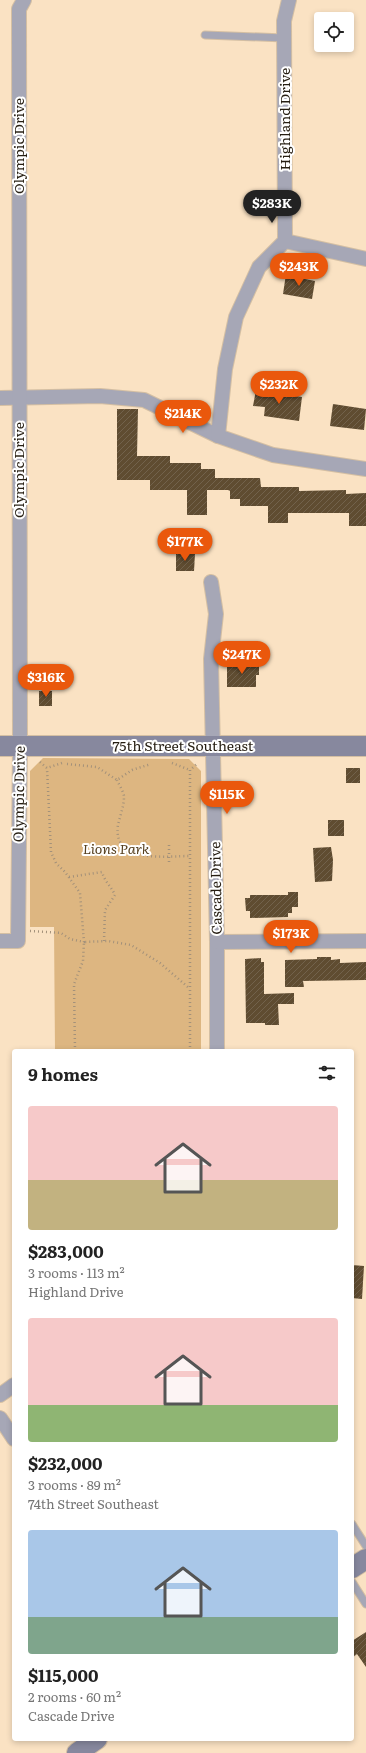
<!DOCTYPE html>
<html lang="en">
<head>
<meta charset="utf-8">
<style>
	:root { --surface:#fff; --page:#f2f2f2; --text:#222; --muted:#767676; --accent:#ea580c }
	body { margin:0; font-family:Literata,serif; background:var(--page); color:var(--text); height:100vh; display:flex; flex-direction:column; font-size:15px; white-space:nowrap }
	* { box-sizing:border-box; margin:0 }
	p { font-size:13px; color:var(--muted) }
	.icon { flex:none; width:22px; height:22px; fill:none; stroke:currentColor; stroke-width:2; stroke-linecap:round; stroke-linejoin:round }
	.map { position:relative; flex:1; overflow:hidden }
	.details { position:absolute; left:12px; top:1049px; width:342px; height:692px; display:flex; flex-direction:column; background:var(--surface); border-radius:4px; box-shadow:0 2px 6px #0003 }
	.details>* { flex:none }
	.controls { position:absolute; left:314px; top:12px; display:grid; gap:8px }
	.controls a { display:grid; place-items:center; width:40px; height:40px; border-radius:4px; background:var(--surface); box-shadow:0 2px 6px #0003; font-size:20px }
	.price { position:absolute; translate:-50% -34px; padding:0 9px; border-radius:14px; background:var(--accent); color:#fff; font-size:13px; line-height:26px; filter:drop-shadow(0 1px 2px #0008) }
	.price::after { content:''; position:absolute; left:50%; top:24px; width:12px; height:9px; margin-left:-6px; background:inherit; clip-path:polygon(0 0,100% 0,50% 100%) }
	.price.on { background:#222; color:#fff }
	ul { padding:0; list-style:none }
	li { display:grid; align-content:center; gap:8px; height:212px; padding:0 16px }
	li span { display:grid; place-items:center; height:124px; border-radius:4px; color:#555 }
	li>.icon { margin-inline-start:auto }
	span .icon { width:72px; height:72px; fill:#fffc; stroke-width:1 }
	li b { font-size:17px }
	h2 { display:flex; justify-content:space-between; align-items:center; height:48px; padding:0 16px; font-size:17px }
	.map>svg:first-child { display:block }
	.park { fill:#ddb681 }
	.building { fill:url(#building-hatch) }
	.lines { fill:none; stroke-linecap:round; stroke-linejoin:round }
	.lane-casing { stroke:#d4bfa3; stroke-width:9 }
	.street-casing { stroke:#d4bfa3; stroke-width:16 }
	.secondary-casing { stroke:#d4bfa3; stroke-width:22 }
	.path { stroke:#a3917a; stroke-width:2.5; stroke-dasharray:1 3; stroke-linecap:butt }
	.lane { stroke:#a6a7b6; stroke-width:7 }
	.street { stroke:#a6a7b6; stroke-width:14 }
	.secondary { stroke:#87889e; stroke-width:20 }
	.labels { text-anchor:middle; stroke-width:4; stroke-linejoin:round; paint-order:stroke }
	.street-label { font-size:14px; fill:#261e12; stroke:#fff }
	.park-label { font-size:14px; font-style:italic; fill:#553f1f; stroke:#fff }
</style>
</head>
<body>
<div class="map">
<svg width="366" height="1753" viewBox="0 0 366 1753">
	<defs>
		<pattern id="building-hatch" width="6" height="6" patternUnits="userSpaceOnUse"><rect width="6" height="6" fill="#5f4c31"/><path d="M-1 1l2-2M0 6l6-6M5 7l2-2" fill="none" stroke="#72624c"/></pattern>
	</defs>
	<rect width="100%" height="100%" fill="#fae2c3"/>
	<polygon class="park" points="43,758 189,759 201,771 201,1051 55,1051 54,927 30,927 30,771"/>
	<g class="building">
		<polygon points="286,274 305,277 305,279 315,281 312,299 283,294"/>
		<polygon points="256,390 302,397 299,421 264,416 265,407 253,406"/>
		<polygon points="333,404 366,409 364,430 330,426"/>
		<polygon points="117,409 138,409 137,456 170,456 170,463 201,463 201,469 215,469 215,478 260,478 261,487 299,487 299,491 346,490 346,494 366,493 366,526 349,526 349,513 288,513 288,523 268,523 268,506 240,506 240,499 230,499 230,491 228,490 207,490 207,515 187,515 187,490 150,490 150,480 117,480"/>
		<polygon points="176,554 195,554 194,571 176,571"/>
		<polygon points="227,664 259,664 259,675 256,675 256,687 227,687"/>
		<rect x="39" y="691" width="13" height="15"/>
		<rect x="346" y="768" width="14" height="15"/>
		<rect x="328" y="820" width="16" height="16"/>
		<polygon points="331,847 333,860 332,881 315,882 313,848"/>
		<polygon points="288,892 298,892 298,907 292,907 292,913 288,913 288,917 250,918 250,911 246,911 245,898 250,898 250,895 288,895"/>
		<polygon points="317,957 331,957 331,960 340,959 340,963 366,962 366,980 303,981 304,987 285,987 285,960 317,959"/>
		<polygon points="261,958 261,962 264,962 264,994 294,993 294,1004 278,1004 279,1025 265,1025 265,1023 246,1023 245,959"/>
		<polygon points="352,1265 364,1266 362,1299 352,1298"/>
		<polygon points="366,1632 366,1667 357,1654 352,1658 352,1641"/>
	</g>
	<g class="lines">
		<g class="lane-casing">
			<g id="lane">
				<polyline points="205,35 284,38"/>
				<polyline points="352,1524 366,1546"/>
				<polyline points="352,1582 366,1604"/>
			</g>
		</g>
		<g class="street-casing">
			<g id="street">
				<polyline points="285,241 366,259"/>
				<polyline points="0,398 100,396 144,400 218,436 273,455 366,469"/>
				<polyline points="218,436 225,369 236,317 259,267 285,241 284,21 289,0"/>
				<polyline points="211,582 216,614 211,659 217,942 217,1051"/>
				<polyline points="0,941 18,941 20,746 19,9 24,0"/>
				<polyline points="217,942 366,941"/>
				<polyline points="0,1395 14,1385"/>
				<polyline points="0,1418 14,1439"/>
			</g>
		</g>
		<g class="secondary-casing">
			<g id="secondary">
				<polyline points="0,746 366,746"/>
				<polyline points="352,1568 366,1559"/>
				<polyline points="77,1753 97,1739"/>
			</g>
		</g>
		<g class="path">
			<polyline points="40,762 47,768 62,763"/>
			<polyline points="172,763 190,770"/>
			<polyline points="67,764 97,767 117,780 132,770 151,764"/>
			<path d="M117 780C119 785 124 792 124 797 124 806 120 816 118 825 112 864 166 856 190 856"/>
			<polyline points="169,845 169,864"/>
			<path d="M69 877 102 872C105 882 111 886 115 895L105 910 104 941"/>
			<polyline points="30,931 61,933 70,939 84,942 80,893 65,872 56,863 51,852 47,768"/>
			<polyline points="75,1051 74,984 83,961 84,942 108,941 131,945 160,963 189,988"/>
			<polyline points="190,1051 190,770 198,763"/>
		</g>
		<use href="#lane" class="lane"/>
		<use href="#street" class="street"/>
		<use href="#secondary" class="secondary"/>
	</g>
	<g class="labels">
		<g class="street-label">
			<text transform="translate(285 119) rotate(-90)" y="5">Highland Drive</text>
			<text transform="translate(19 146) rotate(-90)" y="5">Olympic Drive</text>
			<text transform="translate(19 470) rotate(-90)" y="5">Olympic Drive</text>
			<text x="183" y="751">75th Street Southeast</text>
			<text transform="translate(19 794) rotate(-89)" y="5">Olympic Drive</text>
			<text transform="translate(216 888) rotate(-91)" y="5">Cascade Drive</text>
		</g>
		<g class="park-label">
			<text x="116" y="854">Lions Park</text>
		</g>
	</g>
</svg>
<div class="controls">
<a><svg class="icon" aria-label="locate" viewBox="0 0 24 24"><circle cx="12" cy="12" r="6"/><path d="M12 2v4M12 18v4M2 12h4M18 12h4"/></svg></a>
</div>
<b class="price on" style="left:272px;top:224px">$283K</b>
<b class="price" style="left:299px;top:287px">$243K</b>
<b class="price" style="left:279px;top:405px">$232K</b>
<b class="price" style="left:183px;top:434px">$214K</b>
<b class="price" style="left:185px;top:562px">$177K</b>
<b class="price" style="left:242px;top:675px">$247K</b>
<b class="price" style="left:46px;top:698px">$316K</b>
<b class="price" style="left:227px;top:815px">$115K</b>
<b class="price" style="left:291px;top:954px">$173K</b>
<section class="details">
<h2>9 homes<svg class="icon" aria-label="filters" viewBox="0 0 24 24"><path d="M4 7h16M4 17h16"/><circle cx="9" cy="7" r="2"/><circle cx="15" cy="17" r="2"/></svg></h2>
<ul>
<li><span style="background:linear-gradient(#f6c9c9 60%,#c2b280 0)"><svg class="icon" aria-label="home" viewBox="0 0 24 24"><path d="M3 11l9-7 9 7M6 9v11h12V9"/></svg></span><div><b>$283,000</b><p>3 rooms · 113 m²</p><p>Highland Drive</p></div></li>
<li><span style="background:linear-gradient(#f6c9c9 70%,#8fb573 0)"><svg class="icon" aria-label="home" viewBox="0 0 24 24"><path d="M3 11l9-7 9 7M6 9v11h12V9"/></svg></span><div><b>$232,000</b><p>3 rooms · 89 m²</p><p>74th Street Southeast</p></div></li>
<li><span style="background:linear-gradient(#a9c7e8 70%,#7fa58c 0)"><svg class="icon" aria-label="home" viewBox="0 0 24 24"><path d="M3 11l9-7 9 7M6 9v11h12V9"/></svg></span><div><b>$115,000</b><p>2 rooms · 60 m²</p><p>Cascade Drive</p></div></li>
</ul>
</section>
</div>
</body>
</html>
